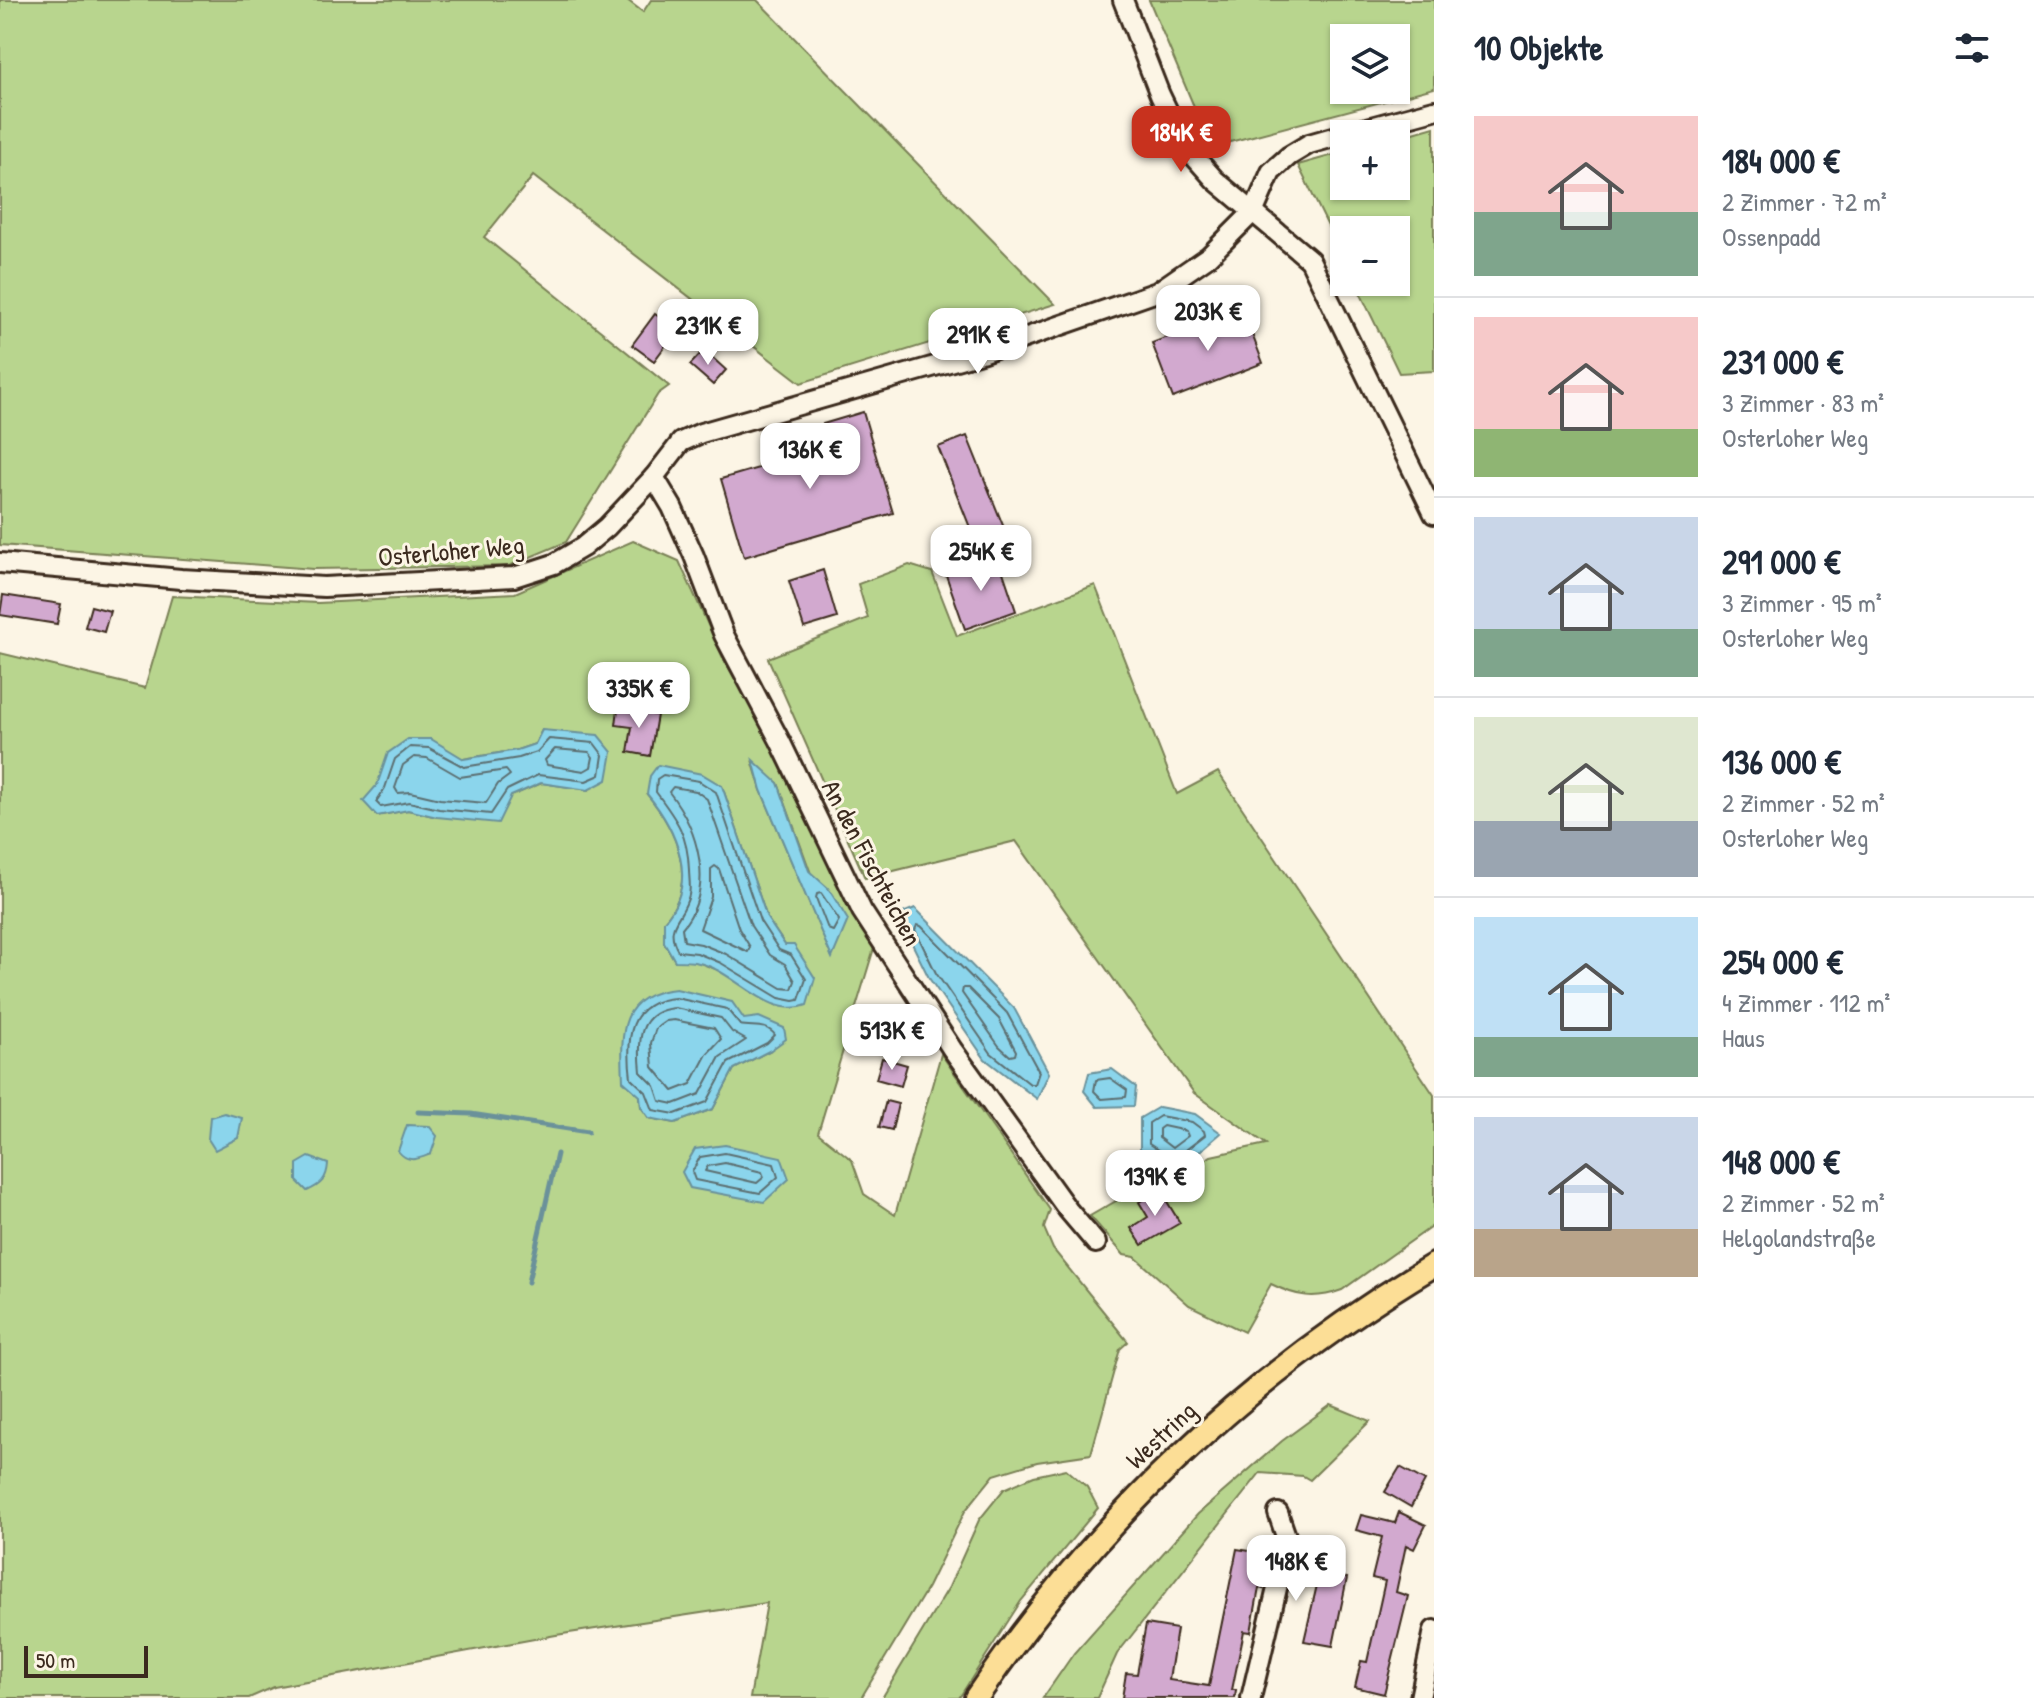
<!DOCTYPE html>
<html lang="de">
<head>
<meta charset="utf-8">
<style>
	:root { --surface:#fff; --page:#f6f6f7; --text:#1f2937; --muted:#747a83; --line:#e0e1e3; --accent:#c8321e }
	body { margin:0; font-family:"Patrick Hand",sans-serif; background:var(--page); color:var(--text); height:100vh; display:flex; flex-direction:column; font-size:30px; white-space:nowrap }
	* { box-sizing:border-box; margin:0 }
	p { font-size:26px; color:var(--muted) }
	.icon { flex:none; width:44px; height:44px; fill:none; stroke:currentColor; stroke-width:2; stroke-linecap:round; stroke-linejoin:round }
	.map { position:relative; flex:1; overflow:hidden }
	.side { display:flex; flex-direction:column; background:var(--surface); width:600px }
	.side>* { flex:none }
	.buttons { position:absolute; left:1330px; top:24px; display:grid; gap:16px }
	.buttons a { display:grid; place-items:center; width:80px; height:80px; border-radius:0px; background:var(--surface); box-shadow:0 2px 6px #0004; font-size:40px }
	.scale { position:absolute; left:24px; bottom:20px; width:124px; box-sizing:border-box; padding-left:8px; border:4px solid #3b2a1e; border-top:0; font-size:22px; line-height:28px; white-space:nowrap; color:#3b2a1e; -webkit-text-stroke:6px #fcf5e5; paint-order:stroke }
	.price { position:absolute; translate:-50% -68px; padding:0 18px; border-radius:16px; background:#fff; color:#222; font-size:26px; line-height:52px; filter:drop-shadow(0 2px 4px #0008) }
	.price::after { content:''; position:absolute; left:50%; top:48px; width:24px; height:18px; margin-left:-12px; background:inherit; clip-path:polygon(0 0,100% 0,50% 100%) }
	.price.active { background:var(--accent); color:#fff }
	ul { padding:0; list-style:none }
	li { display:flex; align-items:center; gap:24px; height:200px; padding:0 40px }
	li+li { border-top:2px solid var(--line) }
	li span { display:grid; place-items:center; flex:none; width:224px; height:160px; border-radius:0px; color:#555 }
	li>.icon { margin-inline-start:auto }
	span .icon { width:96px; height:96px; fill:#fffc; stroke-width:1 }
	li b { font-size:34px }
	h2 { display:flex; justify-content:space-between; align-items:center; height:96px; padding:0 40px; font-size:34px }
	main { display:flex; flex:1; min-height:0 }
	.map>svg:first-child { display:block }
	.green { fill:#b8d58e; stroke:#7a8056; stroke-width:2; fill-rule:evenodd }
	.water { fill:#8bd5ec; stroke:#6b919a; stroke-width:2 }
	.lines { fill:none; stroke-linecap:round; stroke-linejoin:round }
	.shore { stroke:#5b6e70; stroke-width:2 }
	.stream { stroke:#6b919a; stroke-width:5 }
	.building { fill:#d2a9cf; stroke:#3b2a1e; stroke-width:2 }
	.minor-casing { stroke:#3b2a1e; stroke-width:24 }
	.major-casing { stroke:#3b2a1e; stroke-width:28 }
	.minor { stroke:#fcf5e5; stroke-width:18 }
	.major { stroke:#fcde96; stroke-width:22 }
	.labels { text-anchor:middle; stroke-width:6; stroke-linejoin:round; paint-order:stroke }
	.street-label { font-size:26px; fill:#3b2a1e; stroke:#fcf5e5 }
</style>
</head>
<body>
<main>
<div class="map">
<svg width="1434" height="1698" viewBox="0 0 1434 1698">
	<rect width="100%" height="100%" fill="#fcf5e5"/>
	<filter id="ink" filterUnits="userSpaceOnUse"><feTurbulence type="fractalNoise" baseFrequency=".0125" numOctaves="2"/><feDisplacementMap in="SourceGraphic" scale="16" xChannelSelector="R" yChannelSelector="G"/><feConvolveMatrix kernelMatrix="1 2 1 2 8 2 1 2 1" color-interpolation-filters="sRGB"/></filter>
	<g filter="url(#ink)">
		<g class="green">
			<polygon points="0,0 627,0 643,12 651,0 757,0 1055,304 801,383 533,176 484,237 669,386 658,394 566,542 509,566 313,569 0,545"/>
			<path d="M1149 0H1434V88L1211 147ZM1344 38H1396V90H1344Z"/>
			<polygon points="1434,127 1434,371 1399,373 1355,282 1396,282 1396,230 1344,230 1344,259 1298,165 1344,152 1344,186 1396,186 1396,138"/>
			<path d="M633 541 679 561 724 660 772 742 874 948 818 1133 852 1160 864 1194 895 1215 941 1054 1050 1210 1044 1228 1053 1249 1128 1342 1120 1349 1091 1454 1037 1462 994 1475 965 1511 928 1587 861 1698H750L767 1603 556 1635 274 1687 249 1698H0V653L145 688 172 596 318 603 515 593ZM542 730 588 790 542 783 511 796 437 817 408 810 377 816 364 801 378 785 431 740 463 759 517 750 535 744ZM753 763 778 783 810 871 832 957 761 790ZM722 786 767 918 785 945 776 1005 718 970 695 961H675L664 942V921C700 882 676 829 647 794ZM771 1050 734 1069 713 1109 675 1123 649 1118 641 1107 640 1096Z"/>
			<path d="M909 565 932 572 957 636 1095 585 1177 794 1218 772 1434 1095V1225L1342 1290C1315 1300 1297 1297 1271 1284L1244 1332 1189 1305 1135 1257 1124 1255 1090 1216 1163 1174 1179 1176 1211 1156 1266 1144 1194 1093 1016 841 865 878 768 658 868 618 858 584Z"/>
			<polygon points="1331,1405 1370,1421 1310,1480 1303,1476 1260,1473 1117,1654 1097,1698 1043,1698 1074,1653 1198,1514 1282,1441"/>
			<polygon points="1066,1469 1087,1487 1098,1508 1021,1601 959,1698 882,1698 949,1587 979,1520 1004,1489 1034,1476"/>
		</g>
		<g class="water">
			<polygon points="542,730 598,735 612,752 607,780 588,790 541,783 511,796 498,823 437,817 408,810 377,816 363,801 377,785 388,753 408,739 431,739 464,759 517,750 535,744"/>
			<polygon points="753,760 778,783 809,871 828,888 848,920 832,958 761,790"/>
			<path d="M658 765 702 774 722 786 767 918 785 945H794L815 978 807 1005C775 1018 744 984 717 970 703 962 691 961 675 961L664 942V921C700 882 676 829 647 794L650 776Z"/>
			<polygon points="915,908 1014,1008 1049,1073 1037,1099 985,1059 929,978 898,915"/>
			<path d="M676 989 732 1002 744 1019 759 1017 784 1028 786 1039 771 1050 734 1069 713 1109 675 1123 649 1118 641 1107 640 1096 623 1081C621 1034 618 994 676 989Z"/>
			<polygon points="1112,1069 1136,1087 1134,1106 1097,1107 1084,1091 1089,1073"/>
			<polygon points="1159,1107 1195,1114 1221,1133 1176,1172 1140,1149 1140,1118"/>
			<polygon points="224,1113 242,1118 238,1138 215,1150 208,1139 210,1117"/>
			<path d="M407 1125 429 1126 437 1136 431 1154C418 1159 408 1164 398 1151Z"/>
			<polygon points="725,1145 781,1157 789,1179 764,1202 690,1188 682,1172 695,1149"/>
			<path d="M309 1157 328 1164C327 1179 321 1185 307 1191L297 1181V1164Z"/>
		</g>
		<g class="lines">
			<g class="shore">
				<polygon points="549,739 594,743 603,755 600,775 586,781 538,775 507,790 491,814 439,809 409,802 381,807 376,802 385,788 395,759 410,747 429,748 464,767 519,758 537,752"/>
				<polygon points="555,749 589,752 593,757 591,767 584,771 547,765 545,760"/>
				<polygon points="414,757 427,758 460,777 506,770 510,775 498,784 486,803 440,799 410,792 398,793 395,788 403,765"/>
				<path d="M663 775 699 781 716 792 760 921 779 950 791 955 806 979 799 1000 794 1001 779 998 721 963 697 953 678 951C663 924 683 920 689 895 691 887 689 878 689 870 688 835 677 820 656 792L657 779Z"/>
				<path d="M673 787 696 791 707 799 751 926 770 955 785 964 795 981 792 989 782 988 726 954 701 944 684 941 682 928C716 888 698 829 669 792Z"/>
				<polygon points="715,866 719,869 739,929 750,947 748,952 700,929 711,897 711,869"/>
				<polygon points="821,893 839,920 833,931 828,929 816,898 817,894"/>
				<polygon points="917,925 921,926 1007,1013 1039,1072 1035,1084 1030,1084 991,1053 936,973 915,930"/>
				<polygon points="963,988 968,988 999,1019 1016,1051 1015,1055 1010,1056 999,1046 962,993"/>
				<path d="M676 998 727 1009 740 1025C753 1028 766 1023 775 1035L767 1043 728 1063 707 1102 675 1114 653 1110 646 1092 631 1078C626 1038 628 1001 676 998Z"/>
				<path d="M675 1008 721 1018 732 1032 746 1040 720 1057 700 1094 674 1104 660 1101 655 1086 641 1072C638 1042 637 1011 675 1008Z"/>
				<polygon points="674,1020 714,1028 721,1039 707,1054 691,1084 673,1091 653,1067 651,1043 656,1028 666,1021"/>
				<polygon points="1110,1078 1127,1090 1126,1097 1102,1099 1094,1091 1096,1080"/>
				<polygon points="1160,1116 1192,1122 1204,1131 1205,1135 1173,1160 1149,1144 1149,1123"/>
				<polygon points="1163,1126 1186,1131 1188,1136 1172,1148 1159,1138 1159,1129"/>
				<polygon points="725,1153 774,1164 778,1177 760,1193 695,1180 692,1172 700,1157"/>
				<polygon points="725,1163 762,1172 764,1177 757,1183 705,1171 708,1166"/>
			</g>
			<g class="stream">
				<polyline points="418,1112 471,1114 588,1132"/>
				<polyline points="528,1282 557,1154"/>
			</g>
		</g>
		<g class="building">
			<polygon points="1242,308 1263,363 1173,398 1152,343"/>
			<polygon points="655,314 677,330 654,361 632,345"/>
			<polygon points="704,350 726,370 713,385 690,365"/>
			<polygon points="863,412 893,513 744,557 721,479 830,447 823,424"/>
			<polygon points="967,436 1004,528 975,540 938,447"/>
			<polygon points="998,557 1016,611 965,629 946,575"/>
			<polygon points="823,570 837,618 804,628 789,581"/>
			<polygon points="3,595 61,604 57,624 0,615"/>
			<polygon points="91,606 110,611 104,632 85,627"/>
			<polygon points="618,709 657,715 650,756 628,752 632,727 616,725"/>
			<polygon points="882,1058 907,1065 901,1086 876,1079"/>
			<polygon points="886,1101 898,1104 892,1130 879,1127"/>
			<polygon points="1160,1190 1180,1223 1142,1245 1131,1228 1148,1217 1139,1202"/>
			<polygon points="1400,1467 1425,1481 1411,1507 1385,1492"/>
			<polygon points="1399,1512 1426,1525 1414,1549 1406,1545 1396,1592 1408,1596 1384,1694 1355,1687 1361,1661 1367,1662 1385,1581 1372,1578 1382,1537 1356,1530 1361,1515 1395,1523"/>
			<polygon points="1237,1549 1269,1554 1263,1589 1259,1588 1251,1632 1244,1631 1232,1690 1236,1690 1235,1698 1122,1698 1126,1673 1137,1674 1146,1624 1177,1629 1169,1680 1209,1686"/>
			<polygon points="1320,1572 1347,1578 1333,1646 1304,1641"/>
		</g>
		<g class="lines">
			<g class="minor-casing">
				<g id="minor">
					<polyline points="1123,0 1160,95 1184,145 1215,180 1310,260 1434,514"/>
					<polyline points="1345,134 1434,110"/>
					<polyline points="654,477 672,507 694,556 724,635 780,741 862,911 952,1049 1068,1210 1096,1243"/>
					<polyline points="0,563 181,579 324,587 514,577 554,564 583,547 607,527 654,477 681,442 701,433 984,352 1157,292 1209,256 1254,211 1271,172 1289,156 1309,144 1344,134"/>
					<polyline points="1251,1698 1288,1542 1278,1513"/>
					<polyline points="1420,1698 1434,1630"/>
				</g>
			</g>
			<g class="major-casing">
				<path id="major" d="M976 1698C1098 1518 1247 1376 1434 1265"/>
			</g>
			<use href="#minor" class="minor"/>
			<use href="#major" class="major"/>
		</g>
	</g>
	<g class="labels">
		<g class="street-label">
			<text transform="translate(451 551) rotate(-5)" y="9">Osterloher Weg</text>
			<text transform="translate(872 863) rotate(62)" y="9">An den Fischteichen</text>
			<text transform="translate(1161 1435) rotate(-43)" y="9">Westring</text>
		</g>
	</g>
</svg>
<div class="buttons">
<a><svg class="icon" aria-label="layers" viewBox="0 0 24 24"><path d="M12 4l9 5-9 5-9-5zM3 14l9 5 9-5"/></svg></a>
<a>+</a>
<a>−</a>
</div>
<div class="scale">50 m</div>
<b class="price active" style="left:1181px;top:174px">184K €</b>
<b class="price" style="left:1208px;top:353px">203K €</b>
<b class="price" style="left:708px;top:367px">231K €</b>
<b class="price" style="left:978px;top:376px">291K €</b>
<b class="price" style="left:810px;top:491px">136K €</b>
<b class="price" style="left:981px;top:593px">254K €</b>
<b class="price" style="left:639px;top:730px">335K €</b>
<b class="price" style="left:892px;top:1072px">513K €</b>
<b class="price" style="left:1155px;top:1218px">139K €</b>
<b class="price" style="left:1296px;top:1603px">148K €</b>
</div>
<section class="side">
<h2>10 Objekte<svg class="icon" aria-label="filters" viewBox="0 0 24 24"><path d="M4 7h16M4 17h16"/><circle cx="9" cy="7" r="2"/><circle cx="15" cy="17" r="2"/></svg></h2>
<ul>
<li><span style="background:linear-gradient(#f6c9c9 60%,#7fa58c 0)"><svg class="icon" aria-label="home" viewBox="0 0 24 24"><path d="M3 11l9-7 9 7M6 9v11h12V9"/></svg></span><div><b>184 000 €</b><p>2 Zimmer · 72 m²</p><p>Ossenpadd</p></div></li>
<li><span style="background:linear-gradient(#f6c9c9 70%,#8fb573 0)"><svg class="icon" aria-label="home" viewBox="0 0 24 24"><path d="M3 11l9-7 9 7M6 9v11h12V9"/></svg></span><div><b>231 000 €</b><p>3 Zimmer · 83 m²</p><p>Osterloher Weg</p></div></li>
<li><span style="background:linear-gradient(#c9d6e8 70%,#7fa58c 0)"><svg class="icon" aria-label="home" viewBox="0 0 24 24"><path d="M3 11l9-7 9 7M6 9v11h12V9"/></svg></span><div><b>291 000 €</b><p>3 Zimmer · 95 m²</p><p>Osterloher Weg</p></div></li>
<li><span style="background:linear-gradient(#dfe7d0 65%,#9aa5b1 0)"><svg class="icon" aria-label="home" viewBox="0 0 24 24"><path d="M3 11l9-7 9 7M6 9v11h12V9"/></svg></span><div><b>136 000 €</b><p>2 Zimmer · 52 m²</p><p>Osterloher Weg</p></div></li>
<li><span style="background:linear-gradient(#bfe0f5 75%,#7fa58c 0)"><svg class="icon" aria-label="home" viewBox="0 0 24 24"><path d="M3 11l9-7 9 7M6 9v11h12V9"/></svg></span><div><b>254 000 €</b><p>4 Zimmer · 112 m²</p><p>Haus</p></div></li>
<li><span style="background:linear-gradient(#c9d6e8 70%,#b9a48a 0)"><svg class="icon" aria-label="home" viewBox="0 0 24 24"><path d="M3 11l9-7 9 7M6 9v11h12V9"/></svg></span><div><b>148 000 €</b><p>2 Zimmer · 52 m²</p><p>Helgolandstraße</p></div></li>
</ul>
</section>
</main>
</body>
</html>
